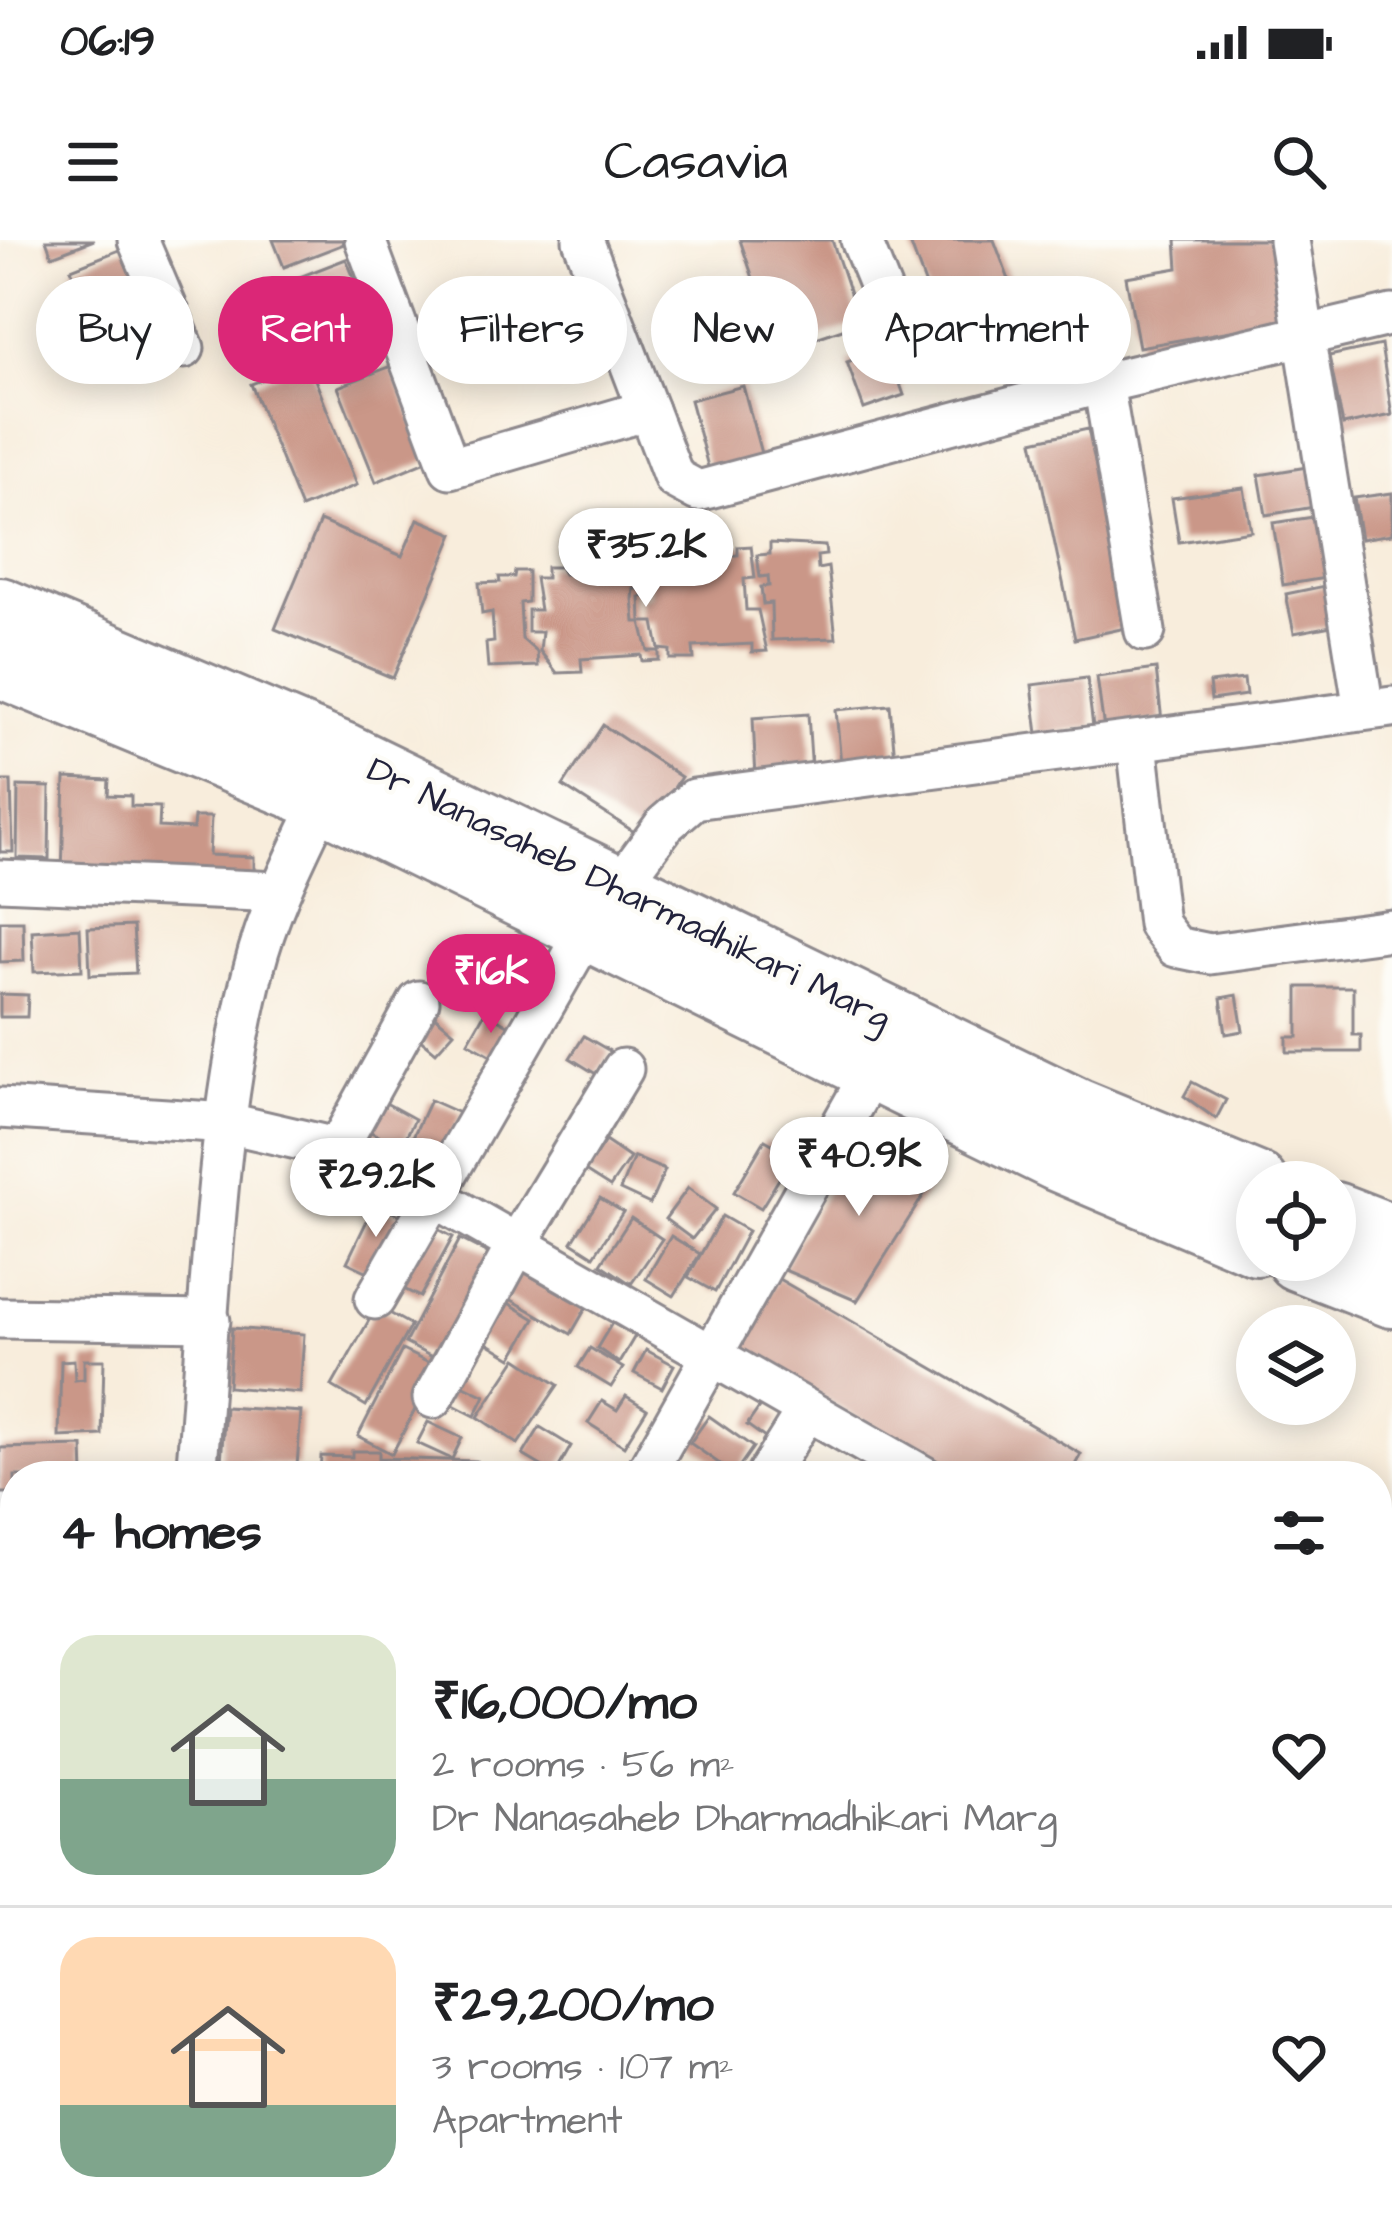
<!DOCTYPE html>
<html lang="en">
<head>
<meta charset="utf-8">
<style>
	:root { --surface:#fff; --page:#f2f2f2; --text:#202124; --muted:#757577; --line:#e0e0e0; --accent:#db2777 }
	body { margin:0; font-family:"Architects Daughter",sans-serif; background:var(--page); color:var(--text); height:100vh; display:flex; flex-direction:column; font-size:45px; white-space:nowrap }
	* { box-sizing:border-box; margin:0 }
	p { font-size:39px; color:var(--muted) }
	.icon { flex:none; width:66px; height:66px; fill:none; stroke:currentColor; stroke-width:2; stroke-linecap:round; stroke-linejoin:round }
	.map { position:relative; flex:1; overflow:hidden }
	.side { position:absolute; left:0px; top:1221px; width:1392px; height:771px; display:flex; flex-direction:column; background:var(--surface); border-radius:48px 48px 0 0; box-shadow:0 6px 30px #0003 }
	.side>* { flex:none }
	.hud { position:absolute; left:36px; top:36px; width:1320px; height:108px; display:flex; gap:24px }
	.tools { position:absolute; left:1236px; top:921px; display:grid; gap:24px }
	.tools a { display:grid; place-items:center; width:120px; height:120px; border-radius:50%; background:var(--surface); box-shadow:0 6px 30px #0003; font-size:60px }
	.price { position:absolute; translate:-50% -102px; padding:0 27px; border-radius:42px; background:#fff; color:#222; font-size:39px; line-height:78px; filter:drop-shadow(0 3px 6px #0008) }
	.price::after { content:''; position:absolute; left:50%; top:72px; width:36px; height:27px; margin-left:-18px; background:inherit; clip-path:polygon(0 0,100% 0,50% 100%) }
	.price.on { background:var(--accent); color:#fff }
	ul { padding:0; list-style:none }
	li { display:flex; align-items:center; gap:36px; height:300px; padding:0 60px }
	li+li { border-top:3px solid var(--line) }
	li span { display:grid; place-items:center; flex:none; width:336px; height:240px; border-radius:36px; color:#555 }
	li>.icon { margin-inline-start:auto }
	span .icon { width:144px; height:144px; fill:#fffc; stroke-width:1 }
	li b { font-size:51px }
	h2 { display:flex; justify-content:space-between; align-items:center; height:144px; padding:0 60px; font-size:51px }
	.chip { padding:0 42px; border-radius:54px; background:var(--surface); box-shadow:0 6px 30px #0003; font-size:42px; line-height:108px }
	.chip.on { background:var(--accent); color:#fff }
	.status { display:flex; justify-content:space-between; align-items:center; height:84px; padding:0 60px; background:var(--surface); direction:ltr }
	.status svg { height:33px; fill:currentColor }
	header { display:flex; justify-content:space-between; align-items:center; height:156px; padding:0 60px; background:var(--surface); font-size:54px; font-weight:600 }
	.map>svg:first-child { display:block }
	.building { fill:#ca9788 }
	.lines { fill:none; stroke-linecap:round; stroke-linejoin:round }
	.street-casing { stroke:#8d888c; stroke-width:45 }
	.primary-casing { stroke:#8d888c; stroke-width:66 }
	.street { stroke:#fff; stroke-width:39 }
	.primary { stroke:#fff; stroke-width:60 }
	.labels { text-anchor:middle; stroke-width:9; stroke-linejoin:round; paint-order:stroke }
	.street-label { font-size:36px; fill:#22223b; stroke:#fdfcf7 }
</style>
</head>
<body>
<div class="status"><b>06:19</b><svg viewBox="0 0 49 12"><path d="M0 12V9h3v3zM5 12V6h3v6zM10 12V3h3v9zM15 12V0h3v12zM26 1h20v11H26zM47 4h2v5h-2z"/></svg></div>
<header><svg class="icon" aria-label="menu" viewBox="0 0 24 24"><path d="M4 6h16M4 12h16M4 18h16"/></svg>Casavia<svg class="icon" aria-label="search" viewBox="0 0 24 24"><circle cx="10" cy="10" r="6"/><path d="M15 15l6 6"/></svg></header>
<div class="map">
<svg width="1392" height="1991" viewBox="0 0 1392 1991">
	<rect width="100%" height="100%" fill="#fdfcf7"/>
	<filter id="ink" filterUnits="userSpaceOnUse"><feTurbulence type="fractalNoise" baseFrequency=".00833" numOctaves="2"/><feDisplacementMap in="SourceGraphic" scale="24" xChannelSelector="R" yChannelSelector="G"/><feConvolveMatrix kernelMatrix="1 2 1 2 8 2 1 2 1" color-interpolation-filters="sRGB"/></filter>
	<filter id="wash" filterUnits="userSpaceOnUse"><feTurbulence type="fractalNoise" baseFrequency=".004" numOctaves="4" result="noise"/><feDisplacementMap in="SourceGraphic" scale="48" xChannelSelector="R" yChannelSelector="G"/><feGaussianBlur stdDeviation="2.7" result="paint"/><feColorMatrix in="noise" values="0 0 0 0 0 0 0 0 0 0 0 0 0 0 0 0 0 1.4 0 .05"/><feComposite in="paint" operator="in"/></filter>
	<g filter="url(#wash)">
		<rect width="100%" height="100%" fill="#f8eddc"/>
		<g id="blocks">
			<g class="building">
				<polygon points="46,0 94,0 52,16"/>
				<polygon points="273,0 342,0 344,4 284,27"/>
				<polygon points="740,0 832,0 860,83 778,111"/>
				<polygon points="909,0 994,0 1014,53 939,81"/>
				<polygon points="1176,0 1273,0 1288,81 1139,107 1126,37 1178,28"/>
				<polygon points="132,5 164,84 103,108 71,29"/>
				<polygon points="346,19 364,62 307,84 289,41"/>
				<polygon points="1381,105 1392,175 1343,185 1329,116"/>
				<polygon points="887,108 904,155 864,169 847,122"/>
				<polygon points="308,122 357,245 301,268 251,144"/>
				<polygon points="391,126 429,220 376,242 338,147"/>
				<polygon points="743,146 763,221 710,234 690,160"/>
				<polygon points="1088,189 1130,387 1075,399 1033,201"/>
				<polygon points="1319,225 1326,265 1266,275 1259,235"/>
				<polygon points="1244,248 1251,291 1179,302 1172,258"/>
				<polygon points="1392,253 1392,294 1361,299 1354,258"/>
				<polygon points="1327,275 1337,336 1283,345 1273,283"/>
				<polygon points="418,279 454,294 393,438 275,389 320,281 402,316"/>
				<polygon points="770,303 825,306 826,315 817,316 818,329 828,327 836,398 772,400 771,363 763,364 761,347 769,346 768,336 760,337 757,315 770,314"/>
				<polygon points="751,306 755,338 744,339 746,370 758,370 767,411 752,412 752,404 693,407 694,419 670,419 670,410 659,409 654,382 641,382 648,411 659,411 659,420 642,421 641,415 581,419 582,432 557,433 540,411 542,392 528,392 528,370 540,370 535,338 546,338 546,327 560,327 564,334 574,334 575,328 591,333 610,324 617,324 617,330 627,329 628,320 642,320 642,349 634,349 633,359 635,382 641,382 640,357 650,356 648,327 658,326 658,315 677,315 677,320 688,320 688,314 694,319 723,317 722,308 728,316 738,315 738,307"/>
				<polygon points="515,331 528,331 528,362 520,363 522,399 537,412 538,426 488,428 486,403 494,402 492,372 482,374 479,343 500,342 499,337 514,337"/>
				<polygon points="1339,343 1347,383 1294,393 1286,354"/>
				<polygon points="1156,429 1162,481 1104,489 1097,437"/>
				<polygon points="1087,438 1093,487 1038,494 1032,445"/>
				<polygon points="1244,439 1246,455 1211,460 1209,443"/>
				<polygon points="890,465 895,519 841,524 836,470"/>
				<polygon points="808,474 812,534 756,538 753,478"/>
				<polygon points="603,485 681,537 642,597 563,546"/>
				<polygon points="65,538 109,540 108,555 131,556 131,566 160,567 159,587 193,589 194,577 211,577 209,615 254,617 254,641 62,633"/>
				<polygon points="0,541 11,541 13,612 0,612"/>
				<polygon points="18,546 50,547 49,619 17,618"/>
				<polygon points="0,681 23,681 24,721 0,722"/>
				<polygon points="133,686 136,733 90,735 88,688"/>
				<polygon points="80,688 82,730 34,732 32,691"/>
				<polygon points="1298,747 1353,747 1353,795 1361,795 1361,812 1287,812 1287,797 1298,797"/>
				<polygon points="0,754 28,755 27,777 0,777"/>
				<polygon points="1237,755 1243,791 1226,794 1221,758"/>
				<polygon points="485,772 515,789 498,819 468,802"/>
				<polygon points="431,773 454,792 436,812 414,794"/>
				<polygon points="584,796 610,811 596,834 570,818"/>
				<polygon points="1192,842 1226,860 1216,879 1184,856"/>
				<polygon points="430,860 461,874 436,929 405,914"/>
				<polygon points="384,862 415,879 401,907 369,891"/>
				<polygon points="861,892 935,937 857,1061 782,1029"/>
				<polygon points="765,900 793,916 761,968 734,952"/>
				<polygon points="605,901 630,918 610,947 585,931"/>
				<polygon points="634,917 665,930 650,964 620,950"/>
				<polygon points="688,948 716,969 692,999 665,979"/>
				<polygon points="600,958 623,972 594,1016 572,1002"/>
				<polygon points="375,964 405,978 377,1036 347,1022"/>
				<polygon points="722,976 748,991 715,1052 688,1037"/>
				<polygon points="631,978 662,999 631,1044 601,1024"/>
				<polygon points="429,984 453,997 420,1057 396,1045"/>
				<polygon points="671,996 700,1014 674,1056 646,1039"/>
				<polygon points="460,999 497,1018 442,1122 405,1103"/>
				<polygon points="518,1029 586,1068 571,1094 503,1055"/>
				<polygon points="777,1038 1081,1214 1069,1236 959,1236 736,1108"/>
				<polygon points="500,1058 535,1079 512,1118 477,1097"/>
				<polygon points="377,1066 411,1085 366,1166 332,1146"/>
				<polygon points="612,1083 635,1096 619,1123 597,1108"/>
				<polygon points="232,1088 304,1094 300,1153 228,1147"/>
				<polygon points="590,1108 623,1128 611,1147 578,1127"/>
				<polygon points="402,1110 437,1127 392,1214 358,1196"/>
				<polygon points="646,1110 674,1125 662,1148 634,1133"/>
				<polygon points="517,1118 558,1145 518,1204 478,1177"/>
				<polygon points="74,1120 75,1140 84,1139 84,1120 104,1120 102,1195 59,1197 61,1121"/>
				<polygon points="450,1139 485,1156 475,1176 440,1158"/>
				<polygon points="626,1156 647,1169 624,1206 588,1183 602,1161 617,1170"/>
				<polygon points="761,1165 779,1178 765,1198 747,1185"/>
				<polygon points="225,1167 301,1172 297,1226 221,1222"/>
				<polygon points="709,1176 753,1207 734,1234 690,1203"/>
				<polygon points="428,1182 462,1198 452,1219 417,1203"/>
				<polygon points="540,1187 571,1206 555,1234 523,1215"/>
				<polygon points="83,1206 84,1236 15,1236 15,1263 0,1264 0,1208"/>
				<polygon points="352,1211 379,1211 379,1218 476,1221 475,1236 320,1236 321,1216 352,1217"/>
				<polygon points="10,1547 15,1548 15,1591 4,1590"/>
				<polygon points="0,1620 15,1621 15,1744 0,1743"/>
				<polygon points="0,1821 15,1822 15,1913 0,1913"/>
				<polygon points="583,1977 715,1977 715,1987 583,1983"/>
				<polygon points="923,1977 996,1977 993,1991 919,1991"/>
				<polygon points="1069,1977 1094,1977 1135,1991 1065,1991"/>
				<polygon points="161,1978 224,1985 223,1991 160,1991"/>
			</g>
		</g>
	</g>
	<g filter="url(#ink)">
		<use href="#blocks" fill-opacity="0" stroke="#8d888c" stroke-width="3"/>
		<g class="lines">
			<g class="street-casing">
				<g id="street">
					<polyline points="138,0 184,108"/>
					<polyline points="365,0 450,228 648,170"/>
					<polyline points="583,0 674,238 698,251 1103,143 1392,75"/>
					<polyline points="861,0 889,69"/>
					<polyline points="1289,0 1364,470"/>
					<polyline points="1103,143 1145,391"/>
					<polyline points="1137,503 1158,684 1176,707 1210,714 1392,690"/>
					<polyline points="0,640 279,652"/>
					<polyline points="0,868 228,883 327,906 433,956 923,1236"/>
					<polyline points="336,911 419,761"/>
					<polyline points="375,1059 588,689 665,584 694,559 1392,467"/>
					<polyline points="0,1078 210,1081"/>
					<polyline points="433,1158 516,1006 623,829"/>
					<path d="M196 1236C210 1077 214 881 254 728 269 669 297 615 323 560"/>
					<polyline points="644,1236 872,831"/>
					<polyline points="766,1236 807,1170"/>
					<polyline points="0,1274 15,1274"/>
					<polyline points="0,1764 15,1765"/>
					<polyline points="489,1977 539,1980"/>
					<polyline points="126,1991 127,1977"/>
					<polyline points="741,1991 742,1977"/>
					<polyline points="1013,1991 1017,1977"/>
				</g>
			</g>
			<g class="primary-casing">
				<g id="primary">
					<polyline points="0,368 345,514 1077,869 1257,943"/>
					<polyline points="0,427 323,560 1056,920 1257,1005"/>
					<polyline points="1335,973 1392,995"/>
					<polyline points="1297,1020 1392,1057"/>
				</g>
			</g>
			<use href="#street" class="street"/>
			<use href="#primary" class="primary"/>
		</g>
	</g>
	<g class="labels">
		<g class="street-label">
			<text transform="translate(630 652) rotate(26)" y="13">Dr Nanasaheb Dharmadhikari Marg</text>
		</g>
	</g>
</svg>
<div class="tools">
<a><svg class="icon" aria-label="locate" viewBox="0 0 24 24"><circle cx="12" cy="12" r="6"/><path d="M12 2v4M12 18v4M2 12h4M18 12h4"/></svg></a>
<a><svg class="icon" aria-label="layers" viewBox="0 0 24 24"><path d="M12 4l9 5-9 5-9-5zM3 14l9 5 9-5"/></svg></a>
</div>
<b class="price" style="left:646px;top:370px">₹35.2K</b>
<b class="price on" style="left:491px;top:796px">₹16K</b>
<b class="price" style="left:859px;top:979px">₹40.9K</b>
<b class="price" style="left:376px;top:1000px">₹29.2K</b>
<div class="hud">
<a class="chip">Buy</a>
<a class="chip on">Rent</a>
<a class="chip">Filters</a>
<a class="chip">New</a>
<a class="chip">Apartment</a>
</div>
<section class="side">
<h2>4 homes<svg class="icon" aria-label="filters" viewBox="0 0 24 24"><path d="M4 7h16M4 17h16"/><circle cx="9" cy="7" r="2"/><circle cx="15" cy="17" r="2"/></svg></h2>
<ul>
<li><span style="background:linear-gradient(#dfe7d0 60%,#7fa58c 0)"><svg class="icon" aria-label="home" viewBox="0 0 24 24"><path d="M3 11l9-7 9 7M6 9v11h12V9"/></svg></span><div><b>₹16,000/mo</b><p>2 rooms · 56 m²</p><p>Dr Nanasaheb Dharmadhikari Marg</p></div><svg class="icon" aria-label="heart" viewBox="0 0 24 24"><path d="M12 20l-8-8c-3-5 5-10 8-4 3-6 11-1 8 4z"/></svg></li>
<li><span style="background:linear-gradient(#ffd9b3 70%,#7fa58c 0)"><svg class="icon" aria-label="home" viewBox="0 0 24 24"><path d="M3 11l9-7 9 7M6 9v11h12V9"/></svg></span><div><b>₹29,200/mo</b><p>3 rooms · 107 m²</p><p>Apartment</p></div><svg class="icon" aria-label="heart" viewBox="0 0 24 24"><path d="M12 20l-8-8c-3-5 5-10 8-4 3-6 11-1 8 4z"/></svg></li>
</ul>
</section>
</div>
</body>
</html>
